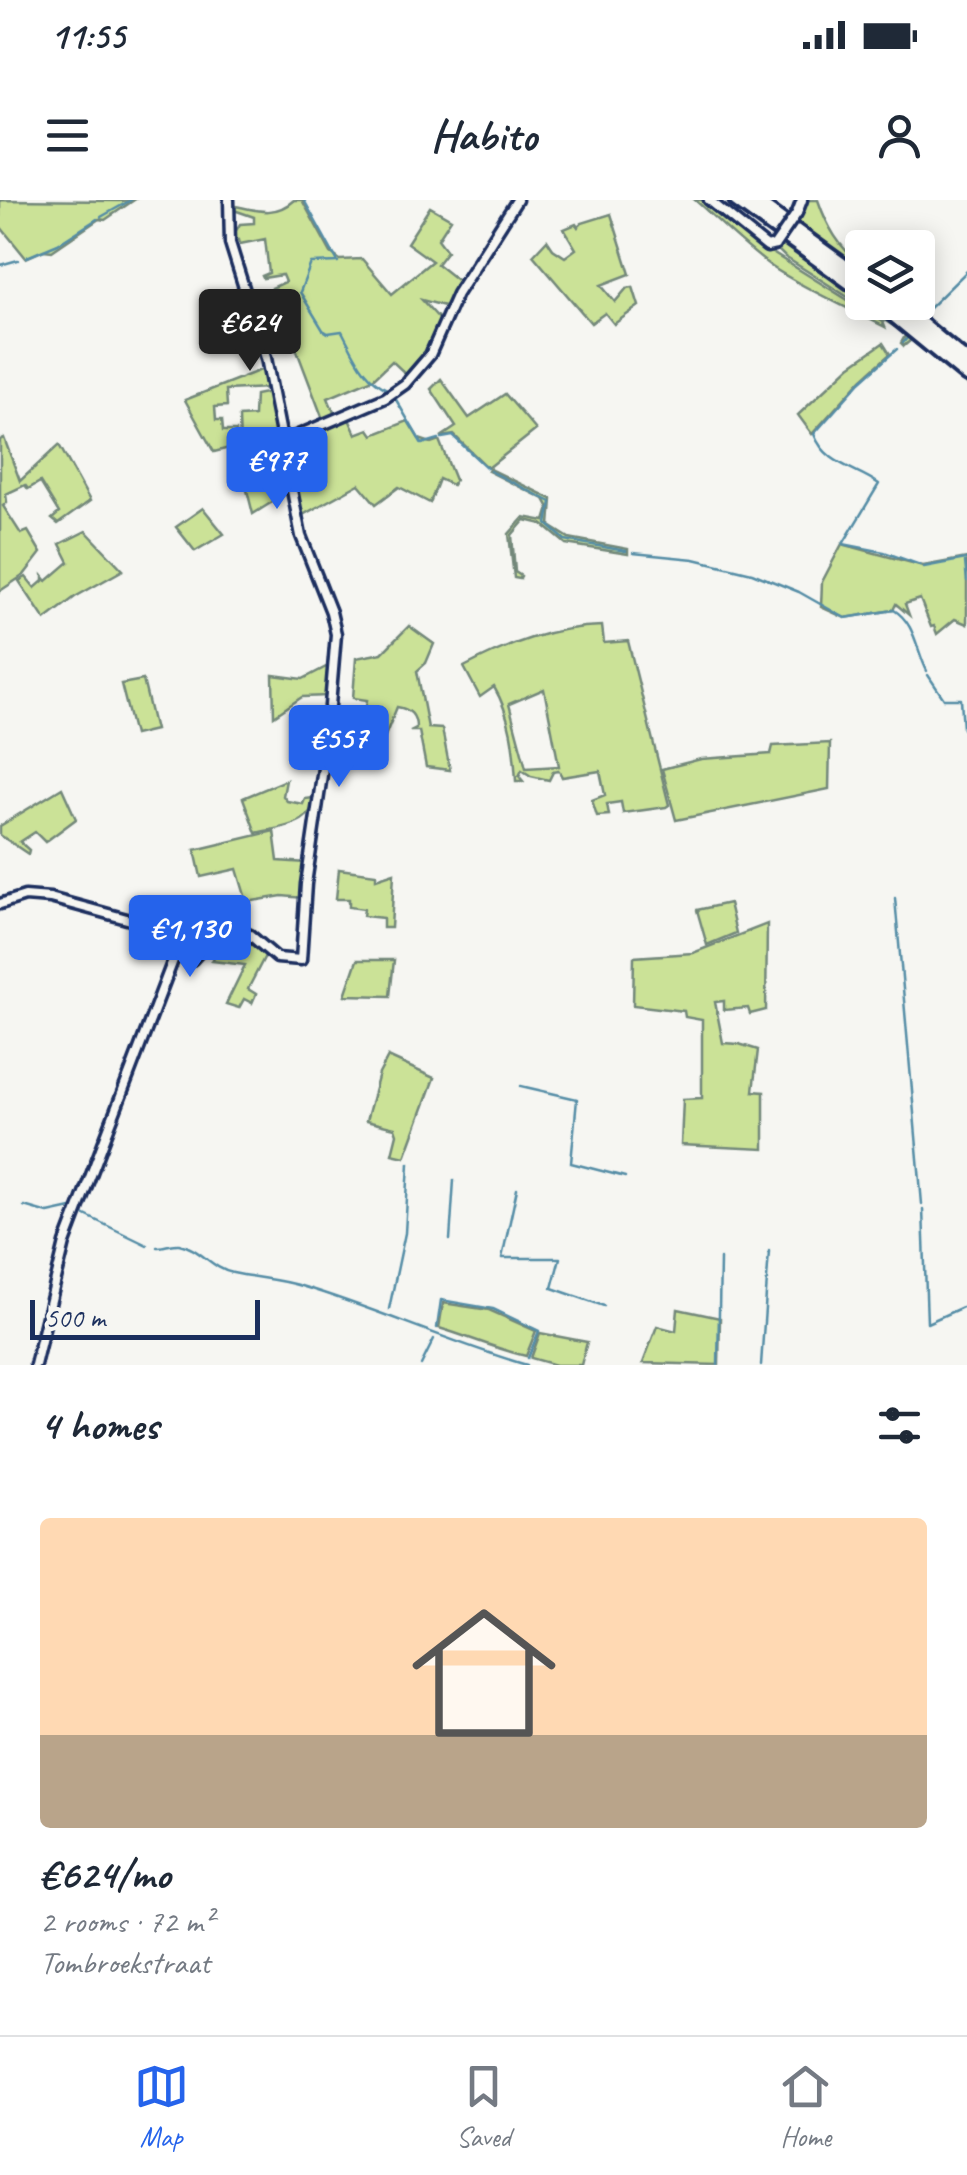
<!DOCTYPE html>
<html lang="en">
<head>
<meta charset="utf-8">
<style>
	:root { --surface:#fff; --page:#f2f2f3; --text:#1f2937; --muted:#747a83; --line:#e0e1e3; --accent:#2563eb }
	body { margin:0; font-family:Caveat,sans-serif; background:var(--page); color:var(--text); height:100vh; display:flex; flex-direction:column; font-size:38px; white-space:nowrap }
	* { box-sizing:border-box; margin:0 }
	p { font-size:32px; color:var(--muted) }
	.icon { flex:none; width:55px; height:55px; fill:none; stroke:currentColor; stroke-width:2; stroke-linecap:round; stroke-linejoin:round }
	.map { position:relative; height:1165px; overflow:hidden }
	.panel { display:flex; flex-direction:column; background:var(--surface); flex:1 }
	.panel>* { flex:none }
	.controls { position:absolute; left:845px; top:30px; display:grid; gap:20px }
	.controls a { display:grid; place-items:center; width:90px; height:90px; border-radius:10px; background:var(--surface); box-shadow:0 5px 25px #0003; font-size:50px }
	.scale { position:absolute; left:30px; bottom:25px; width:230px; box-sizing:border-box; padding-left:10px; border:5px solid #1b2f5e; border-top:0; font-size:28px; line-height:35px; white-space:nowrap; color:#1b2f5e; -webkit-text-stroke:8px #f6f6f2; paint-order:stroke }
	.price { position:absolute; translate:-50% -85px; padding:0 22px; border-radius:10px; background:var(--accent); color:#fff; font-size:32px; line-height:65px; filter:drop-shadow(0 2px 5px #0008) }
	.price::after { content:''; position:absolute; left:50%; top:60px; width:30px; height:22px; margin-left:-15px; background:inherit; clip-path:polygon(0 0,100% 0,50% 100%) }
	.price.on { background:#222; color:#fff }
	ul { padding:0; list-style:none }
	li { display:grid; align-content:center; gap:20px; height:530px; padding:0 40px }
	li span { display:grid; place-items:center; height:310px; border-radius:10px; color:#555 }
	li>.icon { margin-inline-start:auto }
	span .icon { width:180px; height:180px; fill:#fffc; stroke-width:1 }
	li b { font-size:42px }
	h2 { display:flex; justify-content:space-between; align-items:center; height:120px; padding:0 40px; font-size:42px }
	.status { display:flex; justify-content:space-between; align-items:center; height:70px; padding:0 50px; background:var(--surface); direction:ltr }
	.status svg { height:28px; fill:currentColor }
	header { display:flex; justify-content:space-between; align-items:center; height:130px; padding:0 40px; background:var(--surface); font-size:45px; font-weight:600 }
	.tab-bar { display:flex; justify-content:space-around; align-items:center; height:140px; border-top:2px solid var(--line); background:var(--surface); font-size:28px; color:var(--muted) }
	.tab-bar a { display:grid; justify-items:center; gap:5px }
	.tab-bar .on { color:var(--accent) }
	.map>svg:first-child { display:block }
	.green { fill:#cbe297; stroke:#73887a; stroke-width:2.5; fill-rule:evenodd }
	.lines { fill:none; stroke-linecap:round; stroke-linejoin:round }
	.stream { stroke:#558da6; stroke-width:2.5 }
	.secondary-casing { stroke:#1b2f5e; stroke-width:15 }
	.highway-casing { stroke:#1b2f5e; stroke-width:20 }
	.secondary { stroke:#f6f6f2; stroke-width:8 }
	.highway { stroke:#f6f6f2; stroke-width:12 }
	.secondary-bridge-casing { stroke:#1b2f5e; stroke-width:15; stroke-linecap:butt }
	.secondary-bridge { stroke:#f6f6f2; stroke-width:8 }
</style>
</head>
<body>
<div class="status"><b>11:55</b><svg viewBox="0 0 49 12"><path d="M0 12V9h3v3zM5 12V6h3v6zM10 12V3h3v9zM15 12V0h3v12zM26 1h20v11H26zM47 4h2v5h-2z"/></svg></div>
<header><svg class="icon" aria-label="menu" viewBox="0 0 24 24"><path d="M4 6h16M4 12h16M4 18h16"/></svg>Habito<svg class="icon" aria-label="person" viewBox="0 0 24 24"><circle cx="12" cy="8" r="4"/><path d="M4 21q1-7 8-7t8 7"/></svg></header>
<div class="map">
<svg width="967" height="1165" viewBox="0 0 967 1165">
	<rect width="100%" height="100%" fill="#f6f6f2"/>
	<filter id="ink" filterUnits="userSpaceOnUse"><feTurbulence type="fractalNoise" baseFrequency=".01" numOctaves="2"/><feDisplacementMap in="SourceGraphic" scale="20" xChannelSelector="R" yChannelSelector="G"/><feConvolveMatrix kernelMatrix="1 2 1 2 8 2 1 2 1" color-interpolation-filters="sRGB"/></filter>
	<g filter="url(#ink)">
		<g class="green">
			<polygon points="0,0 119,1 134,0 105,20 99,19 52,51 44,50 26,58 0,26"/>
			<path d="M294 0H302L331 53 340 60 362 59 392 94 432 61 407 43 430 7 451 19 438 39 447 51 437 64 461 83 448 107 422 100 442 122 434 145 409 177 392 161 373 179 328 198 336 217 324 222 288 127 286 111 281 113 272 88 285 82 282 75 263 78 262 76 269 73 265 39 240 44 239 40 233 41 231 26 237 29 240 24 254 23V17L234 10 233 18 231 5C256 10 274 18 294 0Z"/>
			<path d="M695 0H704L758 44 883 122 885 127C847 107 808 91 772 67 743 46 722 24 695 0Z"/>
			<path d="M806 0H818C827 26 839 48 862 65V74L794 25Z"/>
			<polygon points="611,14 630,74 601,85 615,102 627,88 633,87 639,106 614,124 605,113 591,123 533,55 547,40 553,49 565,57 576,49 564,29 576,24 578,27 582,23"/>
			<polygon points="785,39 862,95 862,102 873,103 967,180 967,185 911,140 904,146 901,143 906,134 785,57 777,49"/>
			<polygon points="883,143 890,154 862,179 812,234 798,215 850,166"/>
			<polygon points="266,168 269,188 226,190 227,206 215,207 216,220 222,220 223,231 236,231 237,246 214,252 185,200"/>
			<polygon points="441,179 469,218 505,194 536,230 488,268 454,235 441,237 456,227 431,189"/>
			<polygon points="270,192 277,237 240,245 239,217 254,216 255,195"/>
			<polygon points="348,217 356,234 369,229 373,235 408,221 419,239 431,243 439,240 455,280 452,285 439,279 430,303 399,287 376,304 359,284 299,317 288,257 300,255 293,239"/>
			<polygon points="4,238 20,281 59,245 90,301 58,324 52,319 59,313 40,282 28,289 25,285 6,294 7,302 3,306 21,334 28,331 41,353 24,375 0,391 0,240"/>
			<polygon points="279,240 290,291 253,314 237,250"/>
			<polygon points="490,269 552,299 550,326 569,338 628,349 628,354 566,344 542,324 525,320 512,335 515,372 521,376 520,379 514,378 509,334 524,317 545,321 549,308 544,299 488,271"/>
			<polygon points="203,308 224,334 195,351 176,327"/>
			<polygon points="86,331 123,370 75,397 45,420 19,381 26,377 35,388 43,381 43,376 47,381 69,362 60,344"/>
			<polygon points="842,344 923,366 967,358 967,424 955,419 937,434 934,426 931,427 920,399 905,404 909,415 896,404 893,410 845,418 821,407 822,382"/>
			<path d="M409 426 434 444 426 463 417 471 428 528 442 529 450 570 426 567 419 531H410L416 528C416 515 410 509 397 507L381 546 361 540 367 500 353 498 356 458 382 453Z"/>
			<path d="M602 426 604 443 628 441 669 605 666 607 623 613 621 602 607 604 609 615 597 616 592 600 605 595 600 571 562 577 559 571 553 572 549 580 531 576 522 570 519 576 523 581H516C514 548 511 516 494 487L480 497 464 467C508 444 552 427 602 426ZM544 489 559 566 526 568 509 504Z"/>
			<polygon points="332,464 328,496 302,497 274,516 273,475 303,479"/>
			<polygon points="143,480 155,530 134,535 121,484"/>
			<polygon points="830,543 829,589 676,620 662,569 701,559 771,554 773,546"/>
			<path d="M286 580 283 596 287 601 303 604 305 599 315 598C311 627 280 627 256 633L243 598Z"/>
			<polygon points="62,588 76,619 45,642 35,632 20,642 29,650 28,654 0,635 0,626"/>
			<polygon points="274,631 278,661 307,663 303,698 282,696 247,702 237,669 201,677 195,650"/>
			<polygon points="339,669 376,674 376,679 394,673 391,728 383,728 383,718 363,716 364,709 349,707 349,699 336,699"/>
			<polygon points="729,703 736,733 707,745 697,710"/>
			<polygon points="767,724 766,810 750,814 748,808 724,810 724,801 715,802 723,843 739,844 758,850 753,891 764,892 764,949 681,945 683,899 702,898 702,820 685,817 684,811 633,805 634,757 693,753"/>
			<path d="M227 731C245 733 253 741 266 754L248 789 256 794 252 803 244 799 239 808 226 804 245 765 212 761Z"/>
			<polygon points="357,760 394,760 390,796 345,795"/>
			<polygon points="388,857 434,878 405,957 392,954 397,934 395,928 366,921 379,874"/>
			<path d="M443 1103 489 1110 536 1131 526 1156C496 1149 469 1137 439 1128Z"/>
			<polygon points="678,1109 720,1118 719,1165 643,1163 657,1126 676,1131"/>
			<polygon points="540,1133 587,1142 581,1165 556,1165 531,1158"/>
		</g>
		<g class="lines">
			<g class="stream">
				<path d="M304 0 338 62 311 63 300 92 323 130 328 133 342 131C355 156 364 180 391 191"/>
				<polyline points="101,17 131,0"/>
				<polyline points="27,57 58,44 97,19"/>
				<polyline points="0,65 18,60"/>
				<polyline points="925,112 967,71"/>
				<polyline points="903,143 908,137"/>
				<path d="M897 149 860 182 814 234C826 265 855 267 879 284L843 344 884 352 920 365"/>
				<polyline points="395,198 422,244 439,239"/>
				<polyline points="442,238 453,236 487,268"/>
				<polyline points="490,271 551,302 547,324 565,340 626,351"/>
				<path d="M633 353 694 359 752 373 799 392 845 418 894 410C915 423 916 449 927 471"/>
				<polyline points="965,362 967,381"/>
				<polyline points="924,367 966,359"/>
				<polyline points="928,475 944,499 961,499 963,529 967,529"/>
				<polyline points="895,698 922,1004"/>
				<polyline points="521,886 577,899 571,963 625,977"/>
				<polyline points="517,989 502,1058 560,1058 552,1088 604,1106"/>
				<polyline points="24,1006 48,1013 71,1008"/>
				<polyline points="923,1009 927,1123 967,1105"/>
				<polyline points="81,1013 147,1045"/>
				<polyline points="450,1040 454,980"/>
				<path d="M157 1047C164 1047 172 1043 179 1044 200 1048 212 1069 233 1073 256 1078 279 1079 301 1086 378 1109 451 1143 527 1165"/>
				<polyline points="389,1109 405,1033 409,963"/>
				<polyline points="437,1128 441,1100 493,1109 539,1131 528,1158"/>
				<polyline points="421,1165 434,1139"/>
				<polyline points="718,1165 720,1059"/>
				<polyline points="761,1165 769,1051"/>
			</g>
			<g class="secondary-casing">
				<g id="secondary">
					<polyline points="709,0 767,47 775,45"/>
					<polyline points="797,13 802,0"/>
					<polyline points="282,242 385,198 405,184 430,155 457,94 517,0"/>
					<polyline points="0,704 25,696 50,698 178,733"/>
					<polyline points="170,740 177,756 192,760 203,748 197,733"/>
					<polyline points="172,743 184,730 238,730 250,735 277,758 301,760 306,684 327,541 336,434 331,412 301,336 266,158 230,43 229,0"/>
					<polyline points="35,1165 65,1043 175,755"/>
				</g>
			</g>
			<g class="highway-casing">
				<g id="highway">
					<polyline points="736,0 862,91"/>
					<polyline points="753,0 862,79"/>
					<polyline points="878,102 967,175"/>
					<polyline points="894,102 967,162"/>
				</g>
			</g>
			<use href="#secondary" class="secondary"/>
			<use href="#highway" class="highway"/>
			<g class="secondary-bridge-casing">
				<polyline id="secondary-bridge" points="775,45 797,13"/>
			</g>
			<use href="#secondary-bridge" class="secondary-bridge"/>
		</g>
	</g>
</svg>
<div class="controls">
<a><svg class="icon" aria-label="layers" viewBox="0 0 24 24"><path d="M12 4l9 5-9 5-9-5zM3 14l9 5 9-5"/></svg></a>
</div>
<div class="scale">500 m</div>
<b class="price on" style="left:250px;top:174px">€624</b>
<b class="price" style="left:277px;top:312px">€977</b>
<b class="price" style="left:339px;top:590px">€557</b>
<b class="price" style="left:190px;top:780px">€1,130</b>
</div>
<section class="panel">
<h2>4 homes<svg class="icon" aria-label="filters" viewBox="0 0 24 24"><path d="M4 7h16M4 17h16"/><circle cx="9" cy="7" r="2"/><circle cx="15" cy="17" r="2"/></svg></h2>
<ul>
<li><span style="background:linear-gradient(#ffd9b3 70%,#b9a48a 0)"><svg class="icon" aria-label="home" viewBox="0 0 24 24"><path d="M3 11l9-7 9 7M6 9v11h12V9"/></svg></span><div><b>€624/mo</b><p>2 rooms · 72 m²</p><p>Tombroekstraat</p></div></li>
</ul>
</section>
<nav class="tab-bar">
<a class="on"><svg class="icon" aria-label="map" viewBox="0 0 24 24"><path d="M3 6l6-2 6 2 6-2v14l-6 2-6-2-6 2zM9 4v14M15 6v14"/></svg>Map</a>
<a><svg class="icon" aria-label="saved" viewBox="0 0 24 24"><path d="M7 4h10v16l-5-4-5 4z"/></svg>Saved</a>
<a><svg class="icon" aria-label="home" viewBox="0 0 24 24"><path d="M3 11l9-7 9 7M6 9v11h12V9"/></svg>Home</a>
</nav>
</body>
</html>
